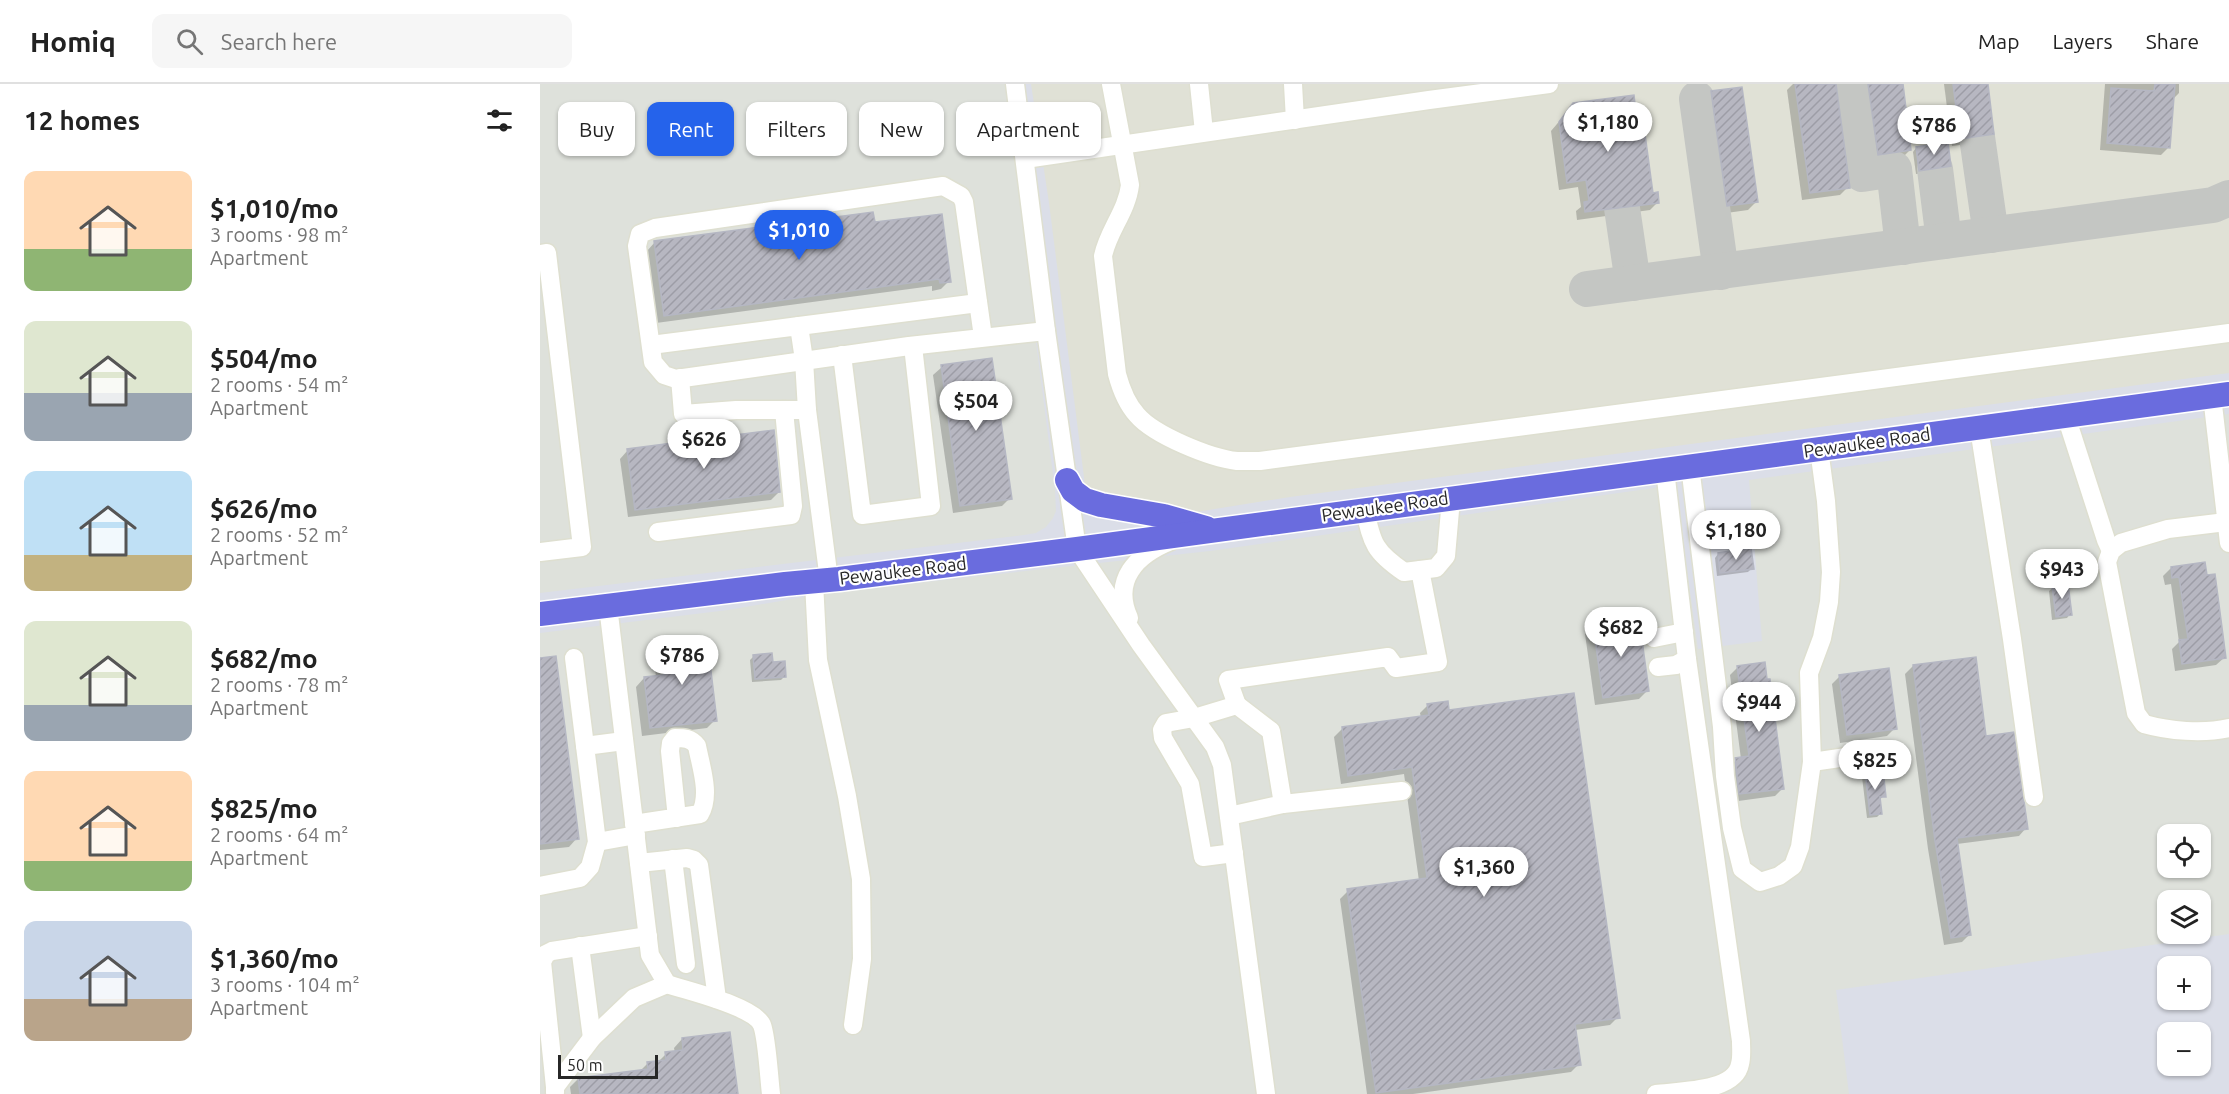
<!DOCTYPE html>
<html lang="en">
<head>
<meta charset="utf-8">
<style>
	:root { --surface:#fff; --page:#f6f6f6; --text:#222; --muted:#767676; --line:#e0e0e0; --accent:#2563eb }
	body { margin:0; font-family:Ubuntu,sans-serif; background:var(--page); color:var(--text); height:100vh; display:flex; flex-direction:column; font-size:22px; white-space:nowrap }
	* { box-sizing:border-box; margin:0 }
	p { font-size:20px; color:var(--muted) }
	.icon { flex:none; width:33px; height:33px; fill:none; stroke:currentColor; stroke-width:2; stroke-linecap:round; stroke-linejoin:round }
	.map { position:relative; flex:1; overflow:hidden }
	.drawer { display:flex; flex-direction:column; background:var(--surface); width:540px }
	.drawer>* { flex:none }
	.hud { position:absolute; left:18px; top:18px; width:570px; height:54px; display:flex; gap:12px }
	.controls { position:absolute; left:1617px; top:740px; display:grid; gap:12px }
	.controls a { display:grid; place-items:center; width:54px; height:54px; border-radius:12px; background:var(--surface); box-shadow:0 2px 4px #0004; font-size:30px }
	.scale { position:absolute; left:18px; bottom:15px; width:100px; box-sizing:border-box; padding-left:6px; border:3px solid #272727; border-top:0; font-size:16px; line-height:21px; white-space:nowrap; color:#272727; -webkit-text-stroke:4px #fff; paint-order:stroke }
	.price { position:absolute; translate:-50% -51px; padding:0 14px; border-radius:21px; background:#fff; color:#222; font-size:20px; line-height:39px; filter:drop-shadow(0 2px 3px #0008) }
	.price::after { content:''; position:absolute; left:50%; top:36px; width:18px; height:14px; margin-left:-9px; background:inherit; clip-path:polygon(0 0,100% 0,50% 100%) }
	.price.on { background:var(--accent); color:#fff }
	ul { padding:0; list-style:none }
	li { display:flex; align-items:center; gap:18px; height:150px; padding:0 24px }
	li span { display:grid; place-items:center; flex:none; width:168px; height:120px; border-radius:12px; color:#555 }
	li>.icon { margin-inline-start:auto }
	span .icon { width:72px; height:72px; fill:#fffc; stroke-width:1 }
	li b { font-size:26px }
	h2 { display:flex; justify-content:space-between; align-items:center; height:72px; padding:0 24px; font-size:26px }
	.tag { padding:0 21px; border-radius:12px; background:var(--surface); box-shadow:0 2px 4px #0004; font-size:21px; line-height:54px }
	.tag.on { background:var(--accent); color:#fff }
	header { display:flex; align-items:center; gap:36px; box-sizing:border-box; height:84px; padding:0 30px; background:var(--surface); border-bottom:2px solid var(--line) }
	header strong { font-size:28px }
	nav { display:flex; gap:33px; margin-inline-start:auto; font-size:21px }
	.search { width:420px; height:54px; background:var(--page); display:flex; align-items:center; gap:15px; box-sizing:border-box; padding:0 21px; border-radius:12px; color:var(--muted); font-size:22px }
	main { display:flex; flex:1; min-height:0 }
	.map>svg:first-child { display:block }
	.industrial { fill:#dee1db; fill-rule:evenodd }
	.airport { fill:#e0e1d6 }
	.shadow { fill:#0003 }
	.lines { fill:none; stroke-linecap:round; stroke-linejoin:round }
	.taxiway { stroke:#c4c6c3; stroke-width:36 }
	.building { fill:url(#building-hatch); stroke:#b5b7c3; stroke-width:1.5 }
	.minor-casing { stroke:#dedfd0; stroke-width:21 }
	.major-casing { stroke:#fff; stroke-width:27 }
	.minor { stroke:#fff; stroke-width:18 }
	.major { stroke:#6a6cde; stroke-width:24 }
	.labels { text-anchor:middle; stroke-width:4.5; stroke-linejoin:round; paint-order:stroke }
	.street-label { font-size:18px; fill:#272727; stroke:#fff }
</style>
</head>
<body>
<header>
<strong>Homiq</strong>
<div class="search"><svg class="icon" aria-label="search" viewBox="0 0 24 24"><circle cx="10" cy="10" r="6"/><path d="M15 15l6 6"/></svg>Search here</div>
<nav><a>Map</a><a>Layers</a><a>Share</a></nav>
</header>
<main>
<section class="drawer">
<h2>12 homes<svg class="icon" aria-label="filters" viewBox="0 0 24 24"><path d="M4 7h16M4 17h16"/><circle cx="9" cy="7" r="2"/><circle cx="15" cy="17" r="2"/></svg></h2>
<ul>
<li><span style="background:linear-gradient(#ffd9b3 65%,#8fb573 0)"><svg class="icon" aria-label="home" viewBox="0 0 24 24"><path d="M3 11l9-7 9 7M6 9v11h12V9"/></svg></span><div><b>$1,010/mo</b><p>3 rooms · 98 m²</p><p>Apartment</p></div></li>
<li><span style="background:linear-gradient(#dfe7d0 60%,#9aa5b1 0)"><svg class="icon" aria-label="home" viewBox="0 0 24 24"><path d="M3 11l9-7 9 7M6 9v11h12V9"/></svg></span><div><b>$504/mo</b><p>2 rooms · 54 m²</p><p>Apartment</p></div></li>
<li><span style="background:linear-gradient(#bfe0f5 70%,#c2b280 0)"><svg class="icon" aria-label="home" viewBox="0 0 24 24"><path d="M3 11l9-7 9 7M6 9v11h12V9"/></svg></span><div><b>$626/mo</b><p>2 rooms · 52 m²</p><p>Apartment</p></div></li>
<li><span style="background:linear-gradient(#dfe7d0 70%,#9aa5b1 0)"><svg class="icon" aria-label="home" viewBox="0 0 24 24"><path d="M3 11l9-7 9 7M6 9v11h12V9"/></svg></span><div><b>$682/mo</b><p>2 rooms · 78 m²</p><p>Apartment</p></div></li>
<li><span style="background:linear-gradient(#ffd9b3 75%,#8fb573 0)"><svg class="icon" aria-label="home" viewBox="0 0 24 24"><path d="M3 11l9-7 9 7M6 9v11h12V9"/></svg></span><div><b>$825/mo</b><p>2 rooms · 64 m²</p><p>Apartment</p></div></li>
<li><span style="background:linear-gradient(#c9d6e8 65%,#b9a48a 0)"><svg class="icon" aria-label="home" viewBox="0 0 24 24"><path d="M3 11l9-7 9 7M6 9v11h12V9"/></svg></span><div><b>$1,360/mo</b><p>3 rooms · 104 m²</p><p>Apartment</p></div></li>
</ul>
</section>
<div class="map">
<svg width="1689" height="1010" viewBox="0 0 1689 1010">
	<defs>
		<pattern id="building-hatch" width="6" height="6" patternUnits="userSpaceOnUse" patternTransform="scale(1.5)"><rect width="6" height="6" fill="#b7b7c1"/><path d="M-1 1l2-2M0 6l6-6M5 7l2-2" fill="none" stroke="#9d9da6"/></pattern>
	</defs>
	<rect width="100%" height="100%" fill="#dbdee8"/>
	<g class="industrial">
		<polygon points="0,0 469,0 496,258 515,406 516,427 513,434 506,443 496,449 484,451 0,509"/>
		<path d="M1689 330V850L1296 906 1309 1010H0V549L188 526 293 508 670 467 1135 401 1158 565 1222 557 1209 396ZM1628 750H1660V783H1628ZM1628 816H1660V849H1628Z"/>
	</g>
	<polygon class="airport" points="491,0 1689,0 1689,289 750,413 656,428 582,419 561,414 545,401 509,119"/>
	<g class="shadow">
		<polygon points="1253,0 1295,0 1308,103 1300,111 1262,116 1247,6"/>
		<polygon points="1321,0 1361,0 1370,66 1362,74 1330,78 1320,2"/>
		<polygon points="1404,0 1446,0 1453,50 1445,58 1412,62"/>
		<polygon points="1565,0 1639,0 1639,9 1632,16 1629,63 1621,71 1560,66"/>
		<polygon points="1172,8 1216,118 1208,126 1179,130 1164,16"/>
		<polygon points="1034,20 1118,118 1110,126 1037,136 1036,127 1041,123 1038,103 1019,106 1011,47"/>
		<polygon points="1376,64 1410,82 1406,86 1376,90 1373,68"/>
		<polygon points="334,140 409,197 401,205 392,207 392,202 116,239 107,167 115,158"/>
		<polygon points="402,283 470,414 462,422 413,429 393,291"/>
		<polygon points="88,366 239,408 231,416 88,433 80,375"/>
		<polygon points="1178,470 1212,484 1208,488 1177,492 1175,474"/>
		<polygon points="1664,480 1685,573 1676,581 1635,587 1632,565 1639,558 1631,500 1625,501 1623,492 1631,484"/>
		<polygon points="1513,504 1530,530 1527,534 1512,536 1509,507"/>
		<polygon points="1053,542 1107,607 1099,615 1055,621 1045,550"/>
		<polygon points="121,561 175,636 167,644 102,652 96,603 104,594 116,593 113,569"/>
		<polygon points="214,572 231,579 245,592 241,596 212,598 210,576"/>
		<polygon points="0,576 37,754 29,763 0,766"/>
		<polygon points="1373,582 1444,653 1486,744 1479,752 1417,760 1430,850 1422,858 1404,861 1388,765 1365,590"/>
		<polygon points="1198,583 1243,704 1235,712 1191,718 1188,684 1196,676 1201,675 1190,591"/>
		<polygon points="1300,592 1355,644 1347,652 1300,659 1292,600"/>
		<polygon points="888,621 908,628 1078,933 1070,941 1035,946 1039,980 1031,988 873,1010 827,1010 800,815 808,807 879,797 864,690 801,700 794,653 802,645 881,634 880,629"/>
		<polygon points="1326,689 1344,712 1339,716 1340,730 1337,733 1327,734 1322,693"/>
		<polygon points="142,955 196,1010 31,1010 30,1003 38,995 99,988 108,979 118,978 126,970 135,969 134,964"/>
	</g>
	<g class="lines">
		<g class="taxiway">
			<polyline points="1310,0 1322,90 1354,85 1363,163"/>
			<polyline points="1157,15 1181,188"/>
			<polyline points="1437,53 1451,151"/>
			<polyline points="1395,85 1404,157"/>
			<polyline points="1082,124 1093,199"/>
			<polyline points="1047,205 1673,121 1689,114"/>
		</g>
	</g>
	<g class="building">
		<polygon points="1255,0 1296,0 1310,104 1270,109"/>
		<polygon points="1328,0 1363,0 1371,66 1338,71"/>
		<polygon points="1413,0 1448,0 1454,50 1420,55"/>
		<polygon points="1615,0 1635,0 1630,64 1567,59 1571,4 1614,7"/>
		<polygon points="1202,3 1218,118 1187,122 1171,7"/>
		<polygon points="1094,11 1096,29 1102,28 1113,109 1118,108 1119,119 1045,128 1044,118 1049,117 1046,96 1027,99 1019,38 1033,19"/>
		<polygon points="1408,58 1411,82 1379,87 1376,63"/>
		<polygon points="333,128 335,138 402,130 411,198 400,199 399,195 124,232 114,157"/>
		<polygon points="452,274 472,415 420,422 401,281"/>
		<polygon points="234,346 240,408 95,426 87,365"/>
		<polygon points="1211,464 1214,485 1180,489 1178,469"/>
		<polygon points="1665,478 1667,491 1675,490 1686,574 1642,580 1639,556 1648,555 1639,493 1632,494 1631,483"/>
		<polygon points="1528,500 1532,531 1516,533 1512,502"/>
		<polygon points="1099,534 1109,607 1063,614 1053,540"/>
		<polygon points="167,554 177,637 110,644 104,593 124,591 121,560"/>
		<polygon points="232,569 233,578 245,577 246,593 215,595 213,571"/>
		<polygon points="16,572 39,755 0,760 0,574"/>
		<polygon points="1436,573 1446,652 1474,648 1488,745 1417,754 1431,851 1411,854 1395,757 1373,581"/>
		<polygon points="1225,578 1227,595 1230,595 1244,705 1199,710 1195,674 1209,672 1197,582"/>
		<polygon points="1349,584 1357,645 1307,651 1299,591"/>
		<polygon points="1034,609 1080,934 1035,940 1041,981 836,1009 807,805 887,794 872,683 808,692 802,643 889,631 887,620 908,617 909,626"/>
		<polygon points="1343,686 1346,713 1340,713 1342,730 1330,731 1325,688"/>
		<polygon points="190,948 198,1010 40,1010 38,994 108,985 107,978 126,976 125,968 143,966 142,954"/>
	</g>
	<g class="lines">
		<g class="minor-casing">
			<g id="minor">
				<polyline points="475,0 506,247 537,465 601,561 675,663 682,681 726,1010"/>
				<path d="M571 0 590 101C587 127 568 147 563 172L577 290C581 305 586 319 597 331 614 351 670 374 697 377 704 377 712 377 720 377L1689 249"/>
				<polyline points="659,0 664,48"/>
				<polyline points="753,0 755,36"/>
				<polyline points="485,75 889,16 1009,0"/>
				<polyline points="0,170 7,169 42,463 0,468"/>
				<polyline points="259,242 438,219"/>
				<polyline points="443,253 424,118 421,112 403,102 115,144 100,150 97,162 113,278 124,291 136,295 369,262 506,247"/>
				<polyline points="111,261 259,242 264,276 267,326"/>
				<polyline points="302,271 322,431 391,422 373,262"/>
				<polyline points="140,294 143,330 196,326 267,326 289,496"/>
				<polyline points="1672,312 1689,459"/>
				<polyline points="1526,332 1566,456 1571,467"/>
				<polyline points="1439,344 1472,555 1494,713"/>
				<polyline points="1150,382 1182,643 1185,692 1192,744 1202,785 1220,798 1239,792 1253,782 1260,763 1272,678 1269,589 1282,554 1289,518 1291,488 1286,417 1279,365"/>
				<path d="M825 426C832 460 835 468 864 488L896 484 906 472 911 415"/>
				<path d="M1686 438 1628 445 1581 459 1571 467 1567 478 1596 629 1604 640C1629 647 1663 650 1689 644"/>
				<polyline points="118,448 251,431 253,422 244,326"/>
				<polyline points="274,498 278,576 307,712 321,795 322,875 313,941"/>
				<path d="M68 522 110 871 127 900C147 907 214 922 222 941 227 954 229 994 231 1010"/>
				<path d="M589 534C572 496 596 471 631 457"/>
				<polyline points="1114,554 1144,548"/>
				<polyline points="34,574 45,662"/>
				<polyline points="1118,583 1136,581 1147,575 1125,386"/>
				<polyline points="1272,678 1348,667"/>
				<polyline points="743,720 862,707"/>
				<polyline points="689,732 743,720 731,647 697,621"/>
				<path d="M94 740 160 730C171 711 161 683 157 662 151 654 144 654 135 654L131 659 130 667 137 734"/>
				<polyline points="57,758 96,751"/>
				<polyline points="694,769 663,773 650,700 623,654 622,646 626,639 654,634 697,621 688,596 848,573 856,584 898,578 880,486"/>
				<polyline points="133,775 146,880"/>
				<polyline points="99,779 147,774 154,776 159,781 177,915"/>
				<polyline points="0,802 40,794 50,783 57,758 45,662 84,657"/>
				<polyline points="40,862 52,954"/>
				<polyline points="15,1003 2,878 6,870 12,867 108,852"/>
				<polyline points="15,1008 15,1003 52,954 94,914 127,900"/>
				<path d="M1116 1010C1139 1007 1195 1008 1200 980 1202 973 1201 964 1201 957L1147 575"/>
			</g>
		</g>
		<g class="major-casing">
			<g id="major">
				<polyline points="527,396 533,407 545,416 561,421 624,432 666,444"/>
				<polyline points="0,530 245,500 299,495 537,465 1689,310"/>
			</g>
		</g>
		<use href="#minor" class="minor"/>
		<use href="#major" class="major"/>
	</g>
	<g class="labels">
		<g class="street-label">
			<text transform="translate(1327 359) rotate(-8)" y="6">Pewaukee Road</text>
			<text transform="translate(845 423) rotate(-8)" y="6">Pewaukee Road</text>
			<text transform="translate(363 487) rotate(-7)" y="6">Pewaukee Road</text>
		</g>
	</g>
</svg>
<div class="controls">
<a><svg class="icon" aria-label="locate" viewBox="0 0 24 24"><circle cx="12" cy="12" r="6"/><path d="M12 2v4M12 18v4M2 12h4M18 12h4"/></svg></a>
<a><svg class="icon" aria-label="layers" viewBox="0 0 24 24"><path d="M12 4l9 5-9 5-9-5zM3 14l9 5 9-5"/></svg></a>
<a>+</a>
<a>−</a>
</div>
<div class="scale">50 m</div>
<b class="price" style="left:1068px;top:69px">$1,180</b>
<b class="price" style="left:1394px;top:72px">$786</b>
<b class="price on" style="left:259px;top:177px">$1,010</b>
<b class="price" style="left:436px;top:348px">$504</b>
<b class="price" style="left:164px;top:386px">$626</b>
<b class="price" style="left:1196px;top:477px">$1,180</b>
<b class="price" style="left:1522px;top:516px">$943</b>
<b class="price" style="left:1081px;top:574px">$682</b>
<b class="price" style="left:142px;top:602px">$786</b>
<b class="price" style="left:1219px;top:649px">$944</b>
<b class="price" style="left:1335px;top:707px">$825</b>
<b class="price" style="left:944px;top:814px">$1,360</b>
<div class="hud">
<a class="tag">Buy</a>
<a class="tag on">Rent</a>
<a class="tag">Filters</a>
<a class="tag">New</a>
<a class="tag">Apartment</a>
</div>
</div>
</main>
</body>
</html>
